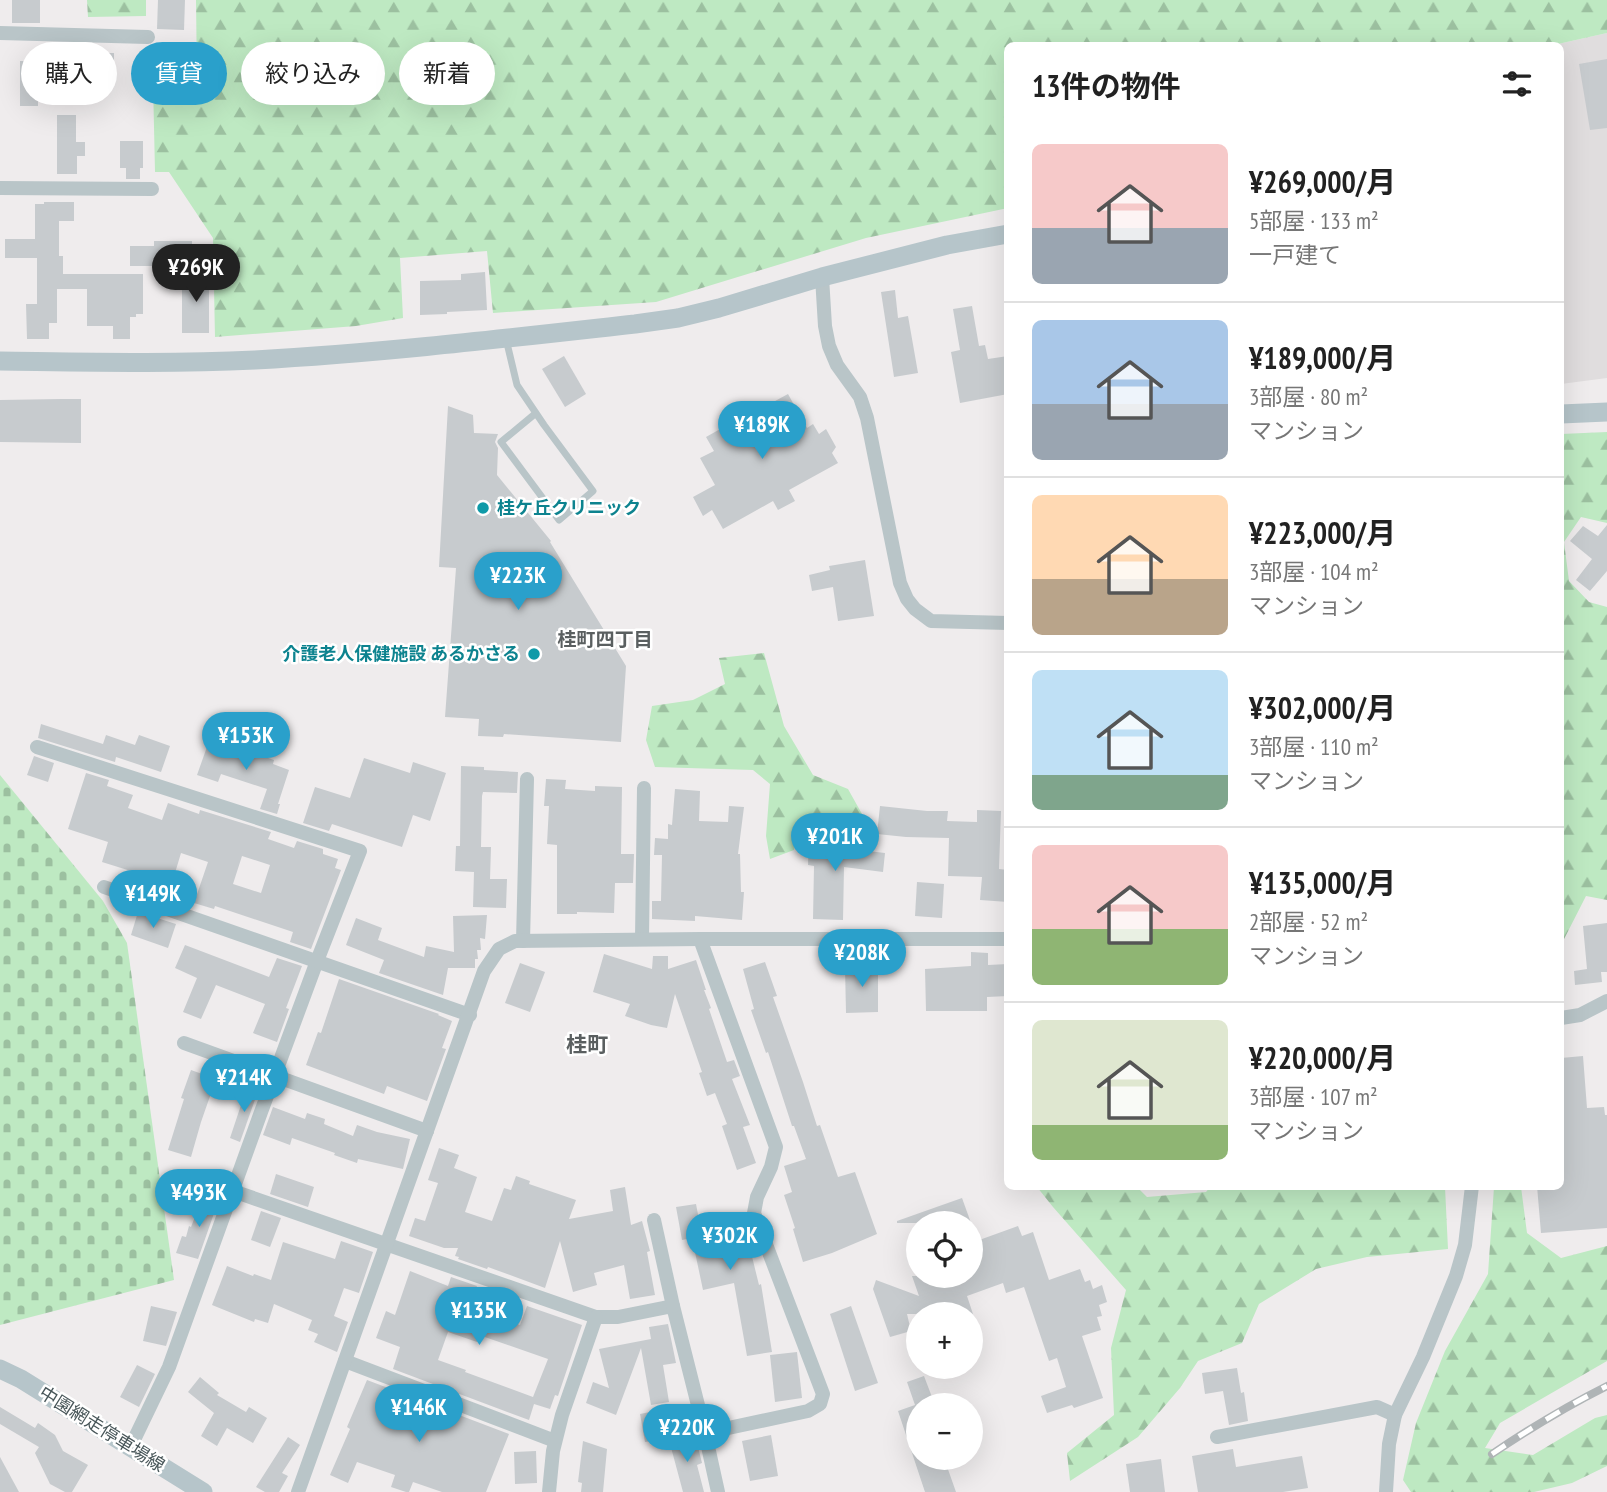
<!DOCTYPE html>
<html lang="ja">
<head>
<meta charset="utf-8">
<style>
	:root { --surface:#fff; --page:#f6f6f6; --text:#222; --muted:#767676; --line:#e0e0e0; --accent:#2aa0cb }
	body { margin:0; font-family:"PT Sans Narrow","Noto Sans JP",sans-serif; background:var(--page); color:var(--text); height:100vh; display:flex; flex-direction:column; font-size:26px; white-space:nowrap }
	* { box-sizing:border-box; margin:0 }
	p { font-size:23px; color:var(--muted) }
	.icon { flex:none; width:38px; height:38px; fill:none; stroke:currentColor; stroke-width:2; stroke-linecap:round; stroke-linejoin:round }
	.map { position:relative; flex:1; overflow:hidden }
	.details { position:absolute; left:1004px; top:42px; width:560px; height:1148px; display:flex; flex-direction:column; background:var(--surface); border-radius:10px; box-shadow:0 7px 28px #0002 }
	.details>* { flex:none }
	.banner { position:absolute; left:21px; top:42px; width:665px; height:63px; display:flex; gap:14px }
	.controls { position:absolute; left:906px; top:1211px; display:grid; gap:14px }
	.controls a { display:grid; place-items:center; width:77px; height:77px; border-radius:50%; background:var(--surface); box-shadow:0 7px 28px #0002; font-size:35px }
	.price { position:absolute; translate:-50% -60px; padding:0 16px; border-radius:24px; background:var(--accent); color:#fff; font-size:23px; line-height:46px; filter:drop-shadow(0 2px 4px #0008) }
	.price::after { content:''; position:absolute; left:50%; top:42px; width:21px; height:16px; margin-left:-10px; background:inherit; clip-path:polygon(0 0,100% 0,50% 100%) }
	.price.selected { background:#222; color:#fff }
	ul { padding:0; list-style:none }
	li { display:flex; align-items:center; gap:21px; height:175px; padding:0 28px }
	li+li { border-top:2px solid var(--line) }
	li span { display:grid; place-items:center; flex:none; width:196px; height:140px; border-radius:10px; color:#555 }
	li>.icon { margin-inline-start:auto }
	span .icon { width:84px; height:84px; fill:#fffc; stroke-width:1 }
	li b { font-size:30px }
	h2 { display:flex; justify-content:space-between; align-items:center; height:84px; padding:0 28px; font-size:30px }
	.chip { padding:0 24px; border-radius:32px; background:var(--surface); box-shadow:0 7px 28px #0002; font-size:24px; line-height:63px }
	.chip.selected { background:var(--accent); color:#fff }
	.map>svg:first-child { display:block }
	.education { fill:#e0ddde }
	.forest { fill:url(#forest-firs) }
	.cemetery { fill:url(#cemetery-stones) }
	.building { fill:#c7cbce; fill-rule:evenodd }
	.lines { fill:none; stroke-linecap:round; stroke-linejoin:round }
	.lane { stroke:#b9c5c8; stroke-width:7 }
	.street { stroke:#b9c5c8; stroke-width:14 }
	.secondary { stroke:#b6c5ca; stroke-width:19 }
	.rail-casing { stroke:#afb4b6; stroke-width:8 }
	.rail { stroke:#fff; stroke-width:5; stroke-dasharray:16; stroke-linecap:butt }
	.culture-dot { fill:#0f9aa8; stroke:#fff; stroke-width:2.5 }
	.labels { text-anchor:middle; stroke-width:5; stroke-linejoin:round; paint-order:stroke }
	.culture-label { font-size:18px; font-weight:bold; fill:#0d838f; stroke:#fff; text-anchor:start }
	.street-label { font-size:18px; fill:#475558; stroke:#fff }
	.neighbourhood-label { font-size:19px; font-weight:bold; fill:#5a5f60; stroke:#fff }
	.quarter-label { font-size:21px; font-weight:bold; fill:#5a5f60; stroke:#fff }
</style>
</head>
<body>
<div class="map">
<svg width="1607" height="1492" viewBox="0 0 1607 1492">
	<defs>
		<pattern id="forest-firs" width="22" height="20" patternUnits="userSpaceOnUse" patternTransform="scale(1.75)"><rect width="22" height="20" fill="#bee9c2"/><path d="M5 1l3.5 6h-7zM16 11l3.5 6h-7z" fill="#9cc0a0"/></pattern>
		<pattern id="cemetery-stones" width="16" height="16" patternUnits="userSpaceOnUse" patternTransform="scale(1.75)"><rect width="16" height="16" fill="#bee9c2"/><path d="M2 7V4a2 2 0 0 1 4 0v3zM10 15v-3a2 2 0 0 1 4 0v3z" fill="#9cc0a0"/></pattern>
	</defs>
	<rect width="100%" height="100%" fill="#efeced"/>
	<polygon class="education" points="1607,33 1607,378 1561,384 1561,46 1549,46"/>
	<g class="forest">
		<polygon points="87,0 146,0 146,16 88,17"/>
		<polygon points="196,0 1607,0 1607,33 1549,46 1008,46 1008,208 866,238 656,302 493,313 487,251 400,258 403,318 356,326 215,337 213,238 169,172 155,172 153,82 197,81"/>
		<polygon points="1607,432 1607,523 1581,517 1564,542 1569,581 1589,602 1607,607 1607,900 1586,896 1561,945 1561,434"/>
		<polygon points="764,653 784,726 813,775 848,789 862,814 855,833 810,822 797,826 794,850 770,859 766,836 770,784 753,770 655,767 646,740 652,706 693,700 725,684 719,658"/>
		<polygon points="1211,1186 1445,1187 1448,1249 1367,1257 1316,1269 1259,1304 1242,1343 1198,1361 1180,1388 1138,1437 1070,1481 1067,1453 1114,1415 1111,1348 1126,1290 1053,1207 1037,1187 1137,1187 1147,1197 1206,1192"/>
		<polygon points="1494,1187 1521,1187 1527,1233 1561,1258 1607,1246 1607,1361 1500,1423 1485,1448 1533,1455 1595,1418 1607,1415 1607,1466 1572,1483 1534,1492 1411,1492 1403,1480 1416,1423 1445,1351 1488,1274"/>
	</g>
	<polygon class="cemetery" points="0,775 103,901 127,943 174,1280 0,1325"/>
	<g class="building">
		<rect x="12" y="0" width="28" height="23"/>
		<polygon points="158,0 185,0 184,30 157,29"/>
		<rect x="95" y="53" width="19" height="34"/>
		<polygon points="1607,59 1607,128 1590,130 1579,64"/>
		<rect x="20" y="61" width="18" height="45"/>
		<polygon points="57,115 76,115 76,142 85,142 85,156 77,156 77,174 57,174"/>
		<polygon points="120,141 143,141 143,168 140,168 140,179 126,179 126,168 120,168"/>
		<polygon points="44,202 74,202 74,221 59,221 59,256 63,256 63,274 143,274 143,314 136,314 136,317 130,317 130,339 113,339 113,326 87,326 87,289 57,289 57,323 49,323 49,339 27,339 26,304 37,304 37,258 5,258 5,239 35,239 35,204 44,204"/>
		<polygon points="154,241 192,241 192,266 130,266 130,246 154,246"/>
		<polygon points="485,272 487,310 447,312 447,314 420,315 420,281 461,280 461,274"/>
		<rect x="182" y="276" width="27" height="57"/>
		<polygon points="895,290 898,318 908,316 918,373 894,377 881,292"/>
		<polygon points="972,306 979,346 985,345 988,359 1008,356 1008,394 960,403 951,352 960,350 953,309"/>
		<polygon points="564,356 586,394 565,407 542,369"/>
		<polygon points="788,394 807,428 813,424 819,434 826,429 836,447 832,453 838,463 789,490 795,501 778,510 773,501 723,529 712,510 703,516 693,497 715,485 700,458 714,451 706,437 763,405 764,407"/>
		<polygon points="61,399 81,399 81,443 0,442 0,400"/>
		<polygon points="448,406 473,415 474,433 498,434 495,442 498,448 497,475 551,541 550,542 626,666 621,742 504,734 503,737 478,736 479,719 445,717 456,568 439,567"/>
		<polygon points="1607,525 1607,571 1590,591 1576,580 1592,559 1570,541 1583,526 1598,536"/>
		<polygon points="865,560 874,616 838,621 833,587 812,591 809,575 830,570 829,566"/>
		<polygon points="41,724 103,744 106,735 135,745 139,735 170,746 161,772 116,757 115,762 38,738"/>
		<polygon points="208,744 238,754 240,748 274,760 273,764 289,770 278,804 280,804 277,814 260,809 267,789 221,774 218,782 197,775"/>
		<polygon points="34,756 54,763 48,782 27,775"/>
		<polygon points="364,758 410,773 413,762 446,773 430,821 413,815 402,847 332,824 329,831 303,823 315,787 350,798"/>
		<polygon points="461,766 484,767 484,770 518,772 517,793 483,792 482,796 481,847 491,847 490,879 507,879 506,908 473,907 474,872 455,871 456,846 460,846"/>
		<path d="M86 773 109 780 107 786 133 795 128 808 162 820 168 803 199 814 200 810 271 832 268 839 294 848 297 841 323 849V854L338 859 335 868 341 870 311 949 290 942 293 932 215 906 214 909 194 903 208 862 181 853 172 883 149 876 144 891 129 886 134 872 102 862 108 842 68 829ZM242 856 270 865 261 893 233 884Z"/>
		<polygon points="546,779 566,780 565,789 595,791 595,786 622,787 621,854 634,854 633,883 615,883 614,913 577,912 577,914 557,914 557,845 547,844 549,806 544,806"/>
		<polygon points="675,789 700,791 699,821 728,822 729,806 744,807 738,854 740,854 741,892 744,892 742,920 695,916 695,921 652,919 652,901 661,901 662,855 654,855 655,838 668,839 668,824 672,825"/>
		<polygon points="880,806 927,811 948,811 947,821 977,822 977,810 1001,811 999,869 1008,870 1008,902 980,900 982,877 948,876 949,838 906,837 877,834"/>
		<polygon points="809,832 834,833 834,847 885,853 883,872 844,867 843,920 813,919 814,866 808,865"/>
		<polygon points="917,882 944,884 942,918 915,916"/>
		<polygon points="138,912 176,924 168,948 131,935"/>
		<polygon points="487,915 485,939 480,938 481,950 477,950 478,959 475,959 475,968 448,968 443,995 379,973 384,960 346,945 356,918 382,928 378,940 424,957 426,946 454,952 453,916"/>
		<polygon points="1607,923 1607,972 1601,972 1602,982 1575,985 1574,971 1587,969 1583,926"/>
		<polygon points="185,945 269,977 277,958 302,966 286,1008 289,1009 277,1042 253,1033 265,1004 216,985 201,1019 183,1012 197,978 175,968"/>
		<polygon points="971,952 988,953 988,965 1008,964 1008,996 987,997 987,1011 926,1011 925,969 971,966"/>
		<polygon points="604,954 652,969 653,956 668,956 668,969 696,960 706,990 704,990 711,1008 709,1009 727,1062 734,1060 740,1076 732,1079 750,1125 743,1127 756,1163 737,1170 722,1126 727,1124 715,1093 707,1096 699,1073 702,1072 675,994 667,1028 651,1025 625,1016 630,1004 593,992"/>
		<polygon points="765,962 777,996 773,997 803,1082 817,1126 820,1125 838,1177 855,1172 877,1234 832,1253 803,1262 793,1229 795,1228 784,1195 792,1192 784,1166 806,1159 794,1126 792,1126 768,1052 766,1053 751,1010 754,1009 743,969"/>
		<polygon points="520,963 545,972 530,1012 505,1003"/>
		<polygon points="878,966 878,1012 846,1013 845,967"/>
		<polygon points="339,979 439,1014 438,1015 452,1021 442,1048 446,1049 427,1101 387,1086 384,1094 306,1065 318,1032 321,1033"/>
		<polygon points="1583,1056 1587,1108 1604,1107 1605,1115 1607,1115 1607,1228 1541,1233 1537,1186 1561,1186 1561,1058"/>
		<polygon points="191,1070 216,1079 201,1122 191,1157 168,1150 184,1099 181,1098"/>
		<polygon points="247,1087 258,1091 240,1142 230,1138"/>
		<polygon points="273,1107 305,1119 307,1113 325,1119 324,1124 353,1136 357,1125 377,1132 410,1139 403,1169 358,1159 357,1163 334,1155 335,1153 292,1138 290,1145 263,1135"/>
		<polygon points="439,1148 459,1155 454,1168 477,1177 465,1212 492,1221 504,1188 511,1190 516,1176 530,1181 529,1184 576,1200 569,1219 613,1211 610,1190 625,1187 631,1225 642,1221 650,1251 647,1252 655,1295 630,1299 624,1265 594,1273 597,1285 573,1292 560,1241 545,1288 488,1267 487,1269 458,1259 459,1257 455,1256 458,1248 444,1248 409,1236 415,1218 425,1221 438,1183 428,1180"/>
		<polygon points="276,1174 314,1187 308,1207 270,1194"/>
		<polygon points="204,1194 219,1199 198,1259 176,1253 182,1236 186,1237 189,1226 191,1227"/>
		<polygon points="962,1198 971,1223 897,1223 897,1221"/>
		<polygon points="696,1204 701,1230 743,1220 759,1285 761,1284 772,1352 747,1356 734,1283 703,1290 692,1238 682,1240 676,1207"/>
		<polygon points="261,1211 281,1218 270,1247 251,1240"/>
		<polygon points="1018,1226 1022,1236 1033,1232 1049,1280 1080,1269 1085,1282 1090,1280 1093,1289 1102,1285 1107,1302 1099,1305 1102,1316 1097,1317 1101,1330 1082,1336 1103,1398 1074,1408 1072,1405 1047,1413 1041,1396 1066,1387 1057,1358 1049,1361 1024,1287 1006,1293 1003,1283 967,1296 973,1314 907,1314 911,1331 890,1337 873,1289 876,1280 919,1296 912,1276 971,1276 971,1243"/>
		<polygon points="341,1241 373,1252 359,1293 344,1288 334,1316 348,1322 337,1352 314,1342 318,1334 308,1330 312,1320 274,1304 268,1323 255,1319 254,1322 212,1305 227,1266 253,1276 254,1274 271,1280 283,1242 335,1259"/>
		<path d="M410 1271 448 1286 451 1277 477 1286 467 1313 504 1325 506 1320 520 1325 527 1306 582 1325 558 1396 555 1395 550 1409 534 1404 529 1420 393 1369 400 1347 376 1338 386 1311 395 1315ZM448 1332 477 1342 479 1335 548 1359 533 1397 465 1372 466 1370 438 1360Z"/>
		<polygon points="151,1306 177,1312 166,1346 143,1341"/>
		<polygon points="851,1306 878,1383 855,1391 830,1314"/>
		<polygon points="668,1324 676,1363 663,1365 669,1402 651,1405 641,1348 616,1415 586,1403 593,1382 609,1388 599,1349 651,1339 649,1327"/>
		<polygon points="797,1352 802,1398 775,1402 770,1355"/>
		<polygon points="137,1365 155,1374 139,1407 120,1397"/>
		<polygon points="1237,1368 1241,1393 1244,1392 1248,1421 1229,1425 1223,1391 1205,1394 1202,1373"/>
		<polygon points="924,1376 935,1405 919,1405 919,1458 944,1458 956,1492 925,1492 898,1411 915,1405 907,1382"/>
		<polygon points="200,1377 219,1393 217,1395 246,1412 249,1407 267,1418 253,1443 227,1428 217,1446 201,1436 214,1413 188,1392"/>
		<polygon points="367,1380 509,1434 486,1492 442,1492 413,1482 409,1492 406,1492 391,1487 395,1475 357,1462 348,1483 330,1475 350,1429 347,1427"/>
		<polygon points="0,1407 35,1428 38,1423 55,1435 63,1451 88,1465 72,1492 65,1492 50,1484 35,1453 39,1447 0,1424"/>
		<polygon points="655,1411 660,1440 645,1442 640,1414"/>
		<polygon points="690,1434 693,1448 698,1447 702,1463 697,1465 704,1492 683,1492 669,1440"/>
		<polygon points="771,1435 778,1476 750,1481 742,1441"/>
		<polygon points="288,1437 300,1445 282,1473 288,1476 279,1492 265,1492 256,1487"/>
		<polygon points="583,1441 607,1449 603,1492 581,1492 582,1483 578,1482"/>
		<polygon points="1233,1449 1236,1467 1302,1456 1308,1488 1283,1492 1198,1492 1192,1456"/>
		<polygon points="536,1451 537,1483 515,1484 514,1452"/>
		<polygon points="0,1457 19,1492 0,1492"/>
		<polygon points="1161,1459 1165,1492 1130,1492 1126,1464"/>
	</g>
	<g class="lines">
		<polyline class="lane" points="506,339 517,385 544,425 593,491 559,520 501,442 536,413"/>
		<g class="street">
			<polyline points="0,33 148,37"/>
			<polyline points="0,188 152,189"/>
			<polyline points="822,277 825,326 829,346 837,365 860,397 867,418 900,583 907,599 915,609 931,621 1008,623"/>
			<polyline points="37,747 360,851 317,961 261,1112 169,1367 131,1446"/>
			<polyline points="104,887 470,1015"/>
			<polyline points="642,939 644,788"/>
			<polyline points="700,939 776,1147 771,1167 757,1197 754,1213 823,1394 820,1404 808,1411 705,1433"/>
			<polyline points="523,941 527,779"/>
			<polyline points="1561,1018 1580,1015 1607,1001"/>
			<polyline points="184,1043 427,1131"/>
			<polyline points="233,1191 596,1317 618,1317 673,1306 705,1433 718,1492"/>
			<polyline points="654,1220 673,1306"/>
			<polyline points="345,1361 555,1441"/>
			<polyline points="1217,1437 1377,1407 1395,1415"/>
			<polyline points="298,1492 484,971 499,949 515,941 700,939 1008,939"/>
			<polyline points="549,1492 553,1451 562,1415 596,1317"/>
			<polyline points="1386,1492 1389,1444 1395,1415 1423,1357 1456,1276 1465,1245 1472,1186"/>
		</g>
		<g class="secondary">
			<path d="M0 361C85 362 170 364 255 360 382 353 509 338 635 324L678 318 719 308 822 277 947 245 1008 234"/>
			<polyline points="1561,414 1607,412"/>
			<polyline points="0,1369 21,1379 203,1492"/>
		</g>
		<g class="rail-casing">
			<path id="rail" d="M1492 1454C1529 1429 1567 1406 1607 1386"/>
		</g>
		<use href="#rail" class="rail"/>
	</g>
	<g class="culture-dot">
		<circle cx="483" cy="508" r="7"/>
		<circle cx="534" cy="654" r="7"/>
	</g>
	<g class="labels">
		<g class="culture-label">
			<text x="497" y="514">桂ケ丘クリニック</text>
			<text x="520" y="660" text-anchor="end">介護老人保健施設 あるかさる</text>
		</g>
		<g class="street-label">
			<text transform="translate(102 1429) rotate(32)" y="6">中園網走停車場線</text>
		</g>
		<g class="neighbourhood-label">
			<text x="605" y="646">桂町四丁目</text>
		</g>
		<g class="quarter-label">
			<text x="587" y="1052">桂町</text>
		</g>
	</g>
</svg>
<div class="controls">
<a><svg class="icon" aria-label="locate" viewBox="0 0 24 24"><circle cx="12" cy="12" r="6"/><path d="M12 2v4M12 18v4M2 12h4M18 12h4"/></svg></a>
<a>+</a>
<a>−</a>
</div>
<b class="price selected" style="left:196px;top:304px">¥269K</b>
<b class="price" style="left:762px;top:461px">¥189K</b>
<b class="price" style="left:518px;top:612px">¥223K</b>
<b class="price" style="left:246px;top:772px">¥153K</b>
<b class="price" style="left:835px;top:873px">¥201K</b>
<b class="price" style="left:153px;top:930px">¥149K</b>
<b class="price" style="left:862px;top:989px">¥208K</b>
<b class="price" style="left:244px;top:1114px">¥214K</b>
<b class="price" style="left:199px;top:1229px">¥493K</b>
<b class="price" style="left:730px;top:1272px">¥302K</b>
<b class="price" style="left:479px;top:1347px">¥135K</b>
<b class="price" style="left:419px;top:1444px">¥146K</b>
<b class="price" style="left:687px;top:1464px">¥220K</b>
<div class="banner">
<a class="chip">購入</a>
<a class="chip selected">賃貸</a>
<a class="chip">絞り込み</a>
<a class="chip">新着</a>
</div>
<section class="details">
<h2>13件の物件<svg class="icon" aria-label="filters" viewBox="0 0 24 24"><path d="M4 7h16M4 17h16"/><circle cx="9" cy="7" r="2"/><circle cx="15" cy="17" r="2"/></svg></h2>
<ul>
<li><span style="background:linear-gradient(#f6c9c9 60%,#9aa5b1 0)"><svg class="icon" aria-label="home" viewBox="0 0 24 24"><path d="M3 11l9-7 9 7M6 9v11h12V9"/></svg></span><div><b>¥269,000/月</b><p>5部屋 · 133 m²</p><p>一戸建て</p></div></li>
<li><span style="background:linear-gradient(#a9c7e8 60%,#9aa5b1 0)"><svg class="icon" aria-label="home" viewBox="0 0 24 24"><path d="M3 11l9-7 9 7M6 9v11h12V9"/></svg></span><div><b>¥189,000/月</b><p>3部屋 · 80 m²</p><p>マンション</p></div></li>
<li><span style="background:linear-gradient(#ffd9b3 60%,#b9a48a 0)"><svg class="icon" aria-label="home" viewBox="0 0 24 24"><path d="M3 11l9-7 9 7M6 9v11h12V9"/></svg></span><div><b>¥223,000/月</b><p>3部屋 · 104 m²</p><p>マンション</p></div></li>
<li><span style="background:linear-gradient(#bfe0f5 75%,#7fa58c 0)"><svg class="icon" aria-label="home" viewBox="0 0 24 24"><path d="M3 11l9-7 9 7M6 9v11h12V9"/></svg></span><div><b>¥302,000/月</b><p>3部屋 · 110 m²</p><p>マンション</p></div></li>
<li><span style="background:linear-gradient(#f6c9c9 60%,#8fb573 0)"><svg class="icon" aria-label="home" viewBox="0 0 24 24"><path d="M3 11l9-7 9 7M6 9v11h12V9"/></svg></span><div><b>¥135,000/月</b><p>2部屋 · 52 m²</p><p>マンション</p></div></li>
<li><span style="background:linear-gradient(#dfe7d0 75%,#8fb573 0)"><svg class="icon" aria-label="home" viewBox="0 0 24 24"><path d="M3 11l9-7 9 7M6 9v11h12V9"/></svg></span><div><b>¥220,000/月</b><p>3部屋 · 107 m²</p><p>マンション</p></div></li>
</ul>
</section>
</div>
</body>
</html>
